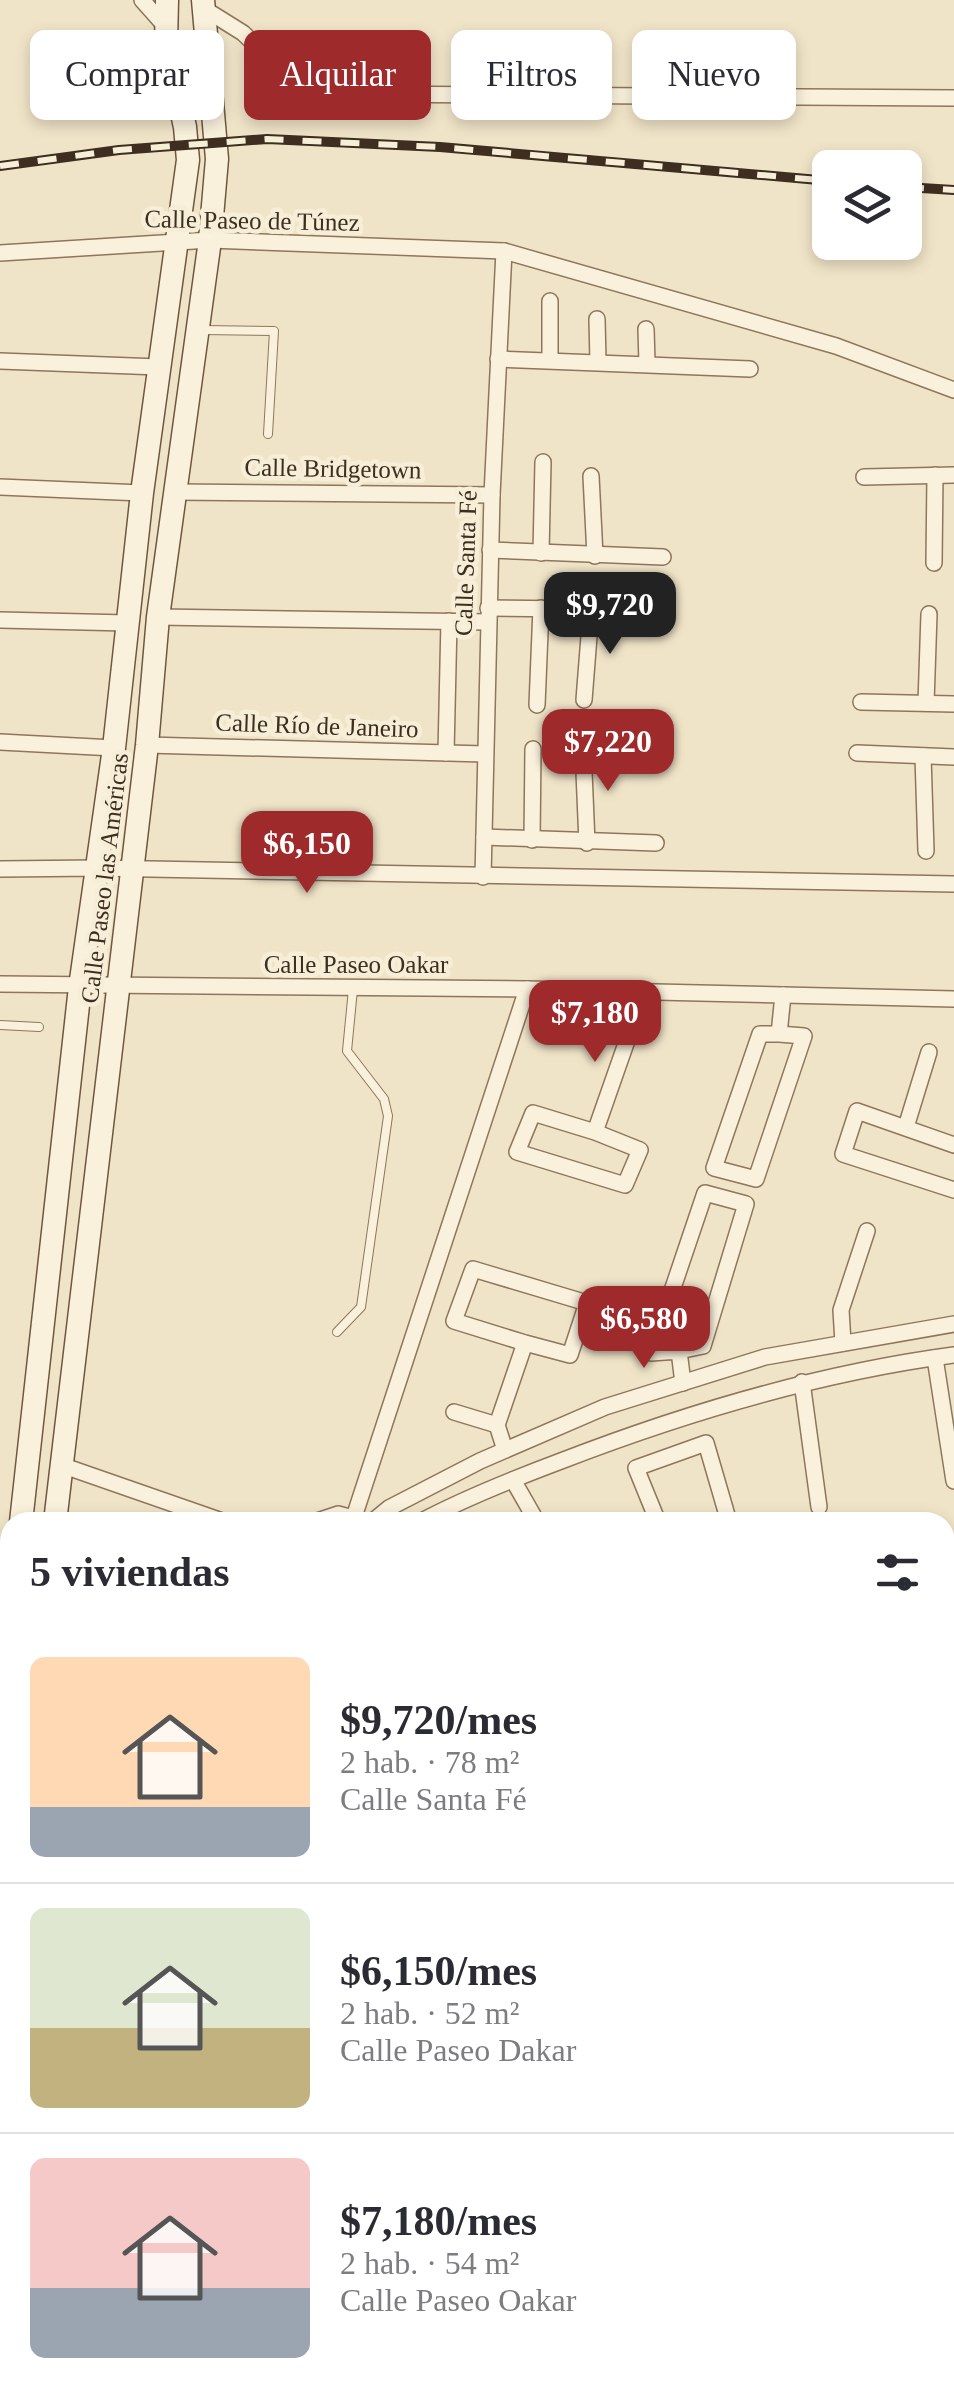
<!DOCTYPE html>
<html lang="es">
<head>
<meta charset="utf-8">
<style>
	:root { --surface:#fff; --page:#f2f2f3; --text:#2b2b33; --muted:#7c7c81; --line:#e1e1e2; --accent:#9e2a2b }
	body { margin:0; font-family:Georgia,serif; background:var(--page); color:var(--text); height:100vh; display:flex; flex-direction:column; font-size:38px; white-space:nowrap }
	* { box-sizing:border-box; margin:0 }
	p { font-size:32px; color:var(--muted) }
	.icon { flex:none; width:55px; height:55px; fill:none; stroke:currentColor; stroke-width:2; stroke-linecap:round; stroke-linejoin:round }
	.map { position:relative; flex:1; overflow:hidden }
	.side { position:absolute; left:0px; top:1512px; width:955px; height:892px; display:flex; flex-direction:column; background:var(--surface); border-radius:30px 30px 0 0; box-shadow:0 5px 15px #0003 }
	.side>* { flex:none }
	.top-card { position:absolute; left:30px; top:30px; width:895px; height:90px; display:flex; gap:20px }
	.buttons { position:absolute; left:812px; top:150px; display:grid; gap:20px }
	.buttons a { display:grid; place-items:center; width:110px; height:110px; border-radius:15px; background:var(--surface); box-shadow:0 5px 15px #0003; font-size:50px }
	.price { position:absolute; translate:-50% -85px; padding:0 22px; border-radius:20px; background:var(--accent); color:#fff; font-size:32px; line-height:65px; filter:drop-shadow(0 2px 5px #0008) }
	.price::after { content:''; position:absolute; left:50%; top:60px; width:30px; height:22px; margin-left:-15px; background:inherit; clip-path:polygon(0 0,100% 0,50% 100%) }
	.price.selected { background:#222; color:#fff }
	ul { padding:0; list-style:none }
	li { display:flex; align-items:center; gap:30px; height:250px; padding:0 30px }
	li+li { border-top:2px solid var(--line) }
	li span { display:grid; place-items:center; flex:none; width:280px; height:200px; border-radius:15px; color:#555 }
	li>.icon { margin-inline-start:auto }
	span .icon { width:120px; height:120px; fill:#fffc; stroke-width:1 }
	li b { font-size:42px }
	h2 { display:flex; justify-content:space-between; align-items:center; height:120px; padding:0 30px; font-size:42px }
	.chip { padding:0 35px; border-radius:15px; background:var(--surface); box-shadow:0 5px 15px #0003; font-size:35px; line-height:90px }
	.chip.selected { background:var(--accent); color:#fff }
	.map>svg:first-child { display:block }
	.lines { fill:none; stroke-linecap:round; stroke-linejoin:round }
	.lane-casing { stroke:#8d765c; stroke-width:10 }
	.street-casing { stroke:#8d765c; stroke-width:18 }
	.secondary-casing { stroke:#6f573f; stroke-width:25 }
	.lane { stroke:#faf1dc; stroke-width:8 }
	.street { stroke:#faf1dc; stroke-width:15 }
	.secondary { stroke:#faf1dc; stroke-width:22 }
	.rail-casing { stroke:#3d2e20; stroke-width:10 }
	.rail { stroke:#f7eed8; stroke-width:6; stroke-dasharray:19; stroke-linecap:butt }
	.labels { text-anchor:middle; stroke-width:9; stroke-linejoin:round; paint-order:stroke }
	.street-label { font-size:25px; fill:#3d2e20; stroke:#f7eed8 }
</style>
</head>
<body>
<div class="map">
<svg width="954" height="2404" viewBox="0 0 954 2404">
	<rect width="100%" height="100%" fill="#f0e4c8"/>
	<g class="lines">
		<g class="lane-casing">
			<g id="lane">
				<polyline points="201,330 274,331 268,434"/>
				<polyline points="0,1025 39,1027"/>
				<polyline points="337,1332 361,1307 388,1116 384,1099 347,1051 353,989"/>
			</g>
		</g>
		<g class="street-casing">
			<g id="street">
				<polyline points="142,0 166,27"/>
				<polyline points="203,8 243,33 282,70 313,88 350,94 954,98"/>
				<polyline points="0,253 210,240 504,251 836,346 954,390"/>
				<polyline points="550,301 550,360"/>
				<polyline points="597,319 598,362"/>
				<polyline points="646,329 647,364"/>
				<polyline points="498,359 750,369"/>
				<polyline points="0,361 159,367"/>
				<polyline points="591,476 595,556"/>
				<polyline points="864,477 954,475"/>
				<polyline points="0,487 142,493"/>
				<polyline points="174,492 492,495"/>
				<polyline points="490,550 663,557"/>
				<polyline points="541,553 543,462"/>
				<polyline points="934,563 935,475"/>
				<polyline points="488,608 658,610"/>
				<polyline points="158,617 488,622"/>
				<polyline points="0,620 127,623"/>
				<polyline points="584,700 591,611"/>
				<polyline points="861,702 954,704"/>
				<polyline points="926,703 929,614"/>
				<polyline points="537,705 541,608"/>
				<polyline points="0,742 114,748"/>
				<polyline points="147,745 485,754"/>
				<polyline points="583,748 587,843"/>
				<polyline points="446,753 449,621"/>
				<polyline points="857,753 954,757"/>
				<polyline points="923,756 926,851"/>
				<polyline points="484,837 656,843"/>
				<polyline points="532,840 533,749"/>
				<polyline points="0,869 97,868 954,884"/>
				<polyline points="483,877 492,495 504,251"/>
				<polyline points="0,984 527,989 954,999"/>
				<polyline points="779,1034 804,1036 756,1179 714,1168 760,1034 779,1034 783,995"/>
				<polyline points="906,1127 929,1052"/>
				<polyline points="595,1132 640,1150 625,1185 517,1152 533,1113 595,1132 644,992"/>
				<polyline points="954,1145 857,1111 843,1154 954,1190"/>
				<polyline points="843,1343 841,1310 867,1231"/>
				<polyline points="679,1351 703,1346 746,1204 705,1193 651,1353 679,1351 683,1383"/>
				<polyline points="935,1358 954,1481"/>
				<polyline points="802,1382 819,1507"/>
				<polyline points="454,1412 497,1425"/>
				<polyline points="505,1450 497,1425 525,1343 454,1321 473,1269 587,1303 570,1355 525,1343"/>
				<polyline points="64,1466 225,1522"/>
				<polyline points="513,1480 537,1522"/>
				<polyline points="354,1517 527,989"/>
				<polyline points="314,1522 338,1514 361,1520"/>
				<polyline points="372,1522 389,1508 480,1461 605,1407 765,1357 954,1324"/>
				<path d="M420 1522C465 1498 513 1479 561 1461 688 1412 819 1373 954 1355"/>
				<polyline points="658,1522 636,1468 706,1443 729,1522"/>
				<polyline points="945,1568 954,1566"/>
				<polyline points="0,1580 10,1584"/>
				<polyline points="945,1617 954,1615"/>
				<polyline points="945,1659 946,1664"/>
				<polyline points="945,1748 954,1747"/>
				<polyline points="945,1853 954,1883"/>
				<polyline points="0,2159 10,2161"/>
				<polyline points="945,2180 954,2177"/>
				<polyline points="438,2395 452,2404"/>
				<polyline points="189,2404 195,2395"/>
				<polyline points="593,2404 604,2395"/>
			</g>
		</g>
		<g class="secondary-casing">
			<g id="secondary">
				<polyline points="21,1522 80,987 114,748 142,493 188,160 185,127 166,42 167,0"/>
				<polyline points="55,1522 147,745 158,617 210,240 217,159 203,0"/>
				<polyline points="0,1674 10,1598"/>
				<polyline points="0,1928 10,1840"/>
			</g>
		</g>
		<use href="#lane" class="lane"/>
		<use href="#street" class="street"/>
		<use href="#secondary" class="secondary"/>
		<g class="rail-casing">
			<g id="rail">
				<polyline points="0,166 119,150 267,139 440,147 830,181"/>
				<polyline points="905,187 954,190"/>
			</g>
		</g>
		<use href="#rail" class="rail"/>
	</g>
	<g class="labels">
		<g class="street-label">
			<text transform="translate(252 220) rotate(1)" y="9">Calle Paseo de Túnez</text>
			<text transform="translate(333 468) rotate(1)" y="9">Calle Bridgetown</text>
			<text transform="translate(465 563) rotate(-88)" y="9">Calle Santa Fé</text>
			<text transform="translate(317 725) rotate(2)" y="9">Calle Río de Janeiro</text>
			<text transform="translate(104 878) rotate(-83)" y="9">Calle Paseo las Américas</text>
			<text x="356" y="973">Calle Paseo Oakar</text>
		</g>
	</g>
</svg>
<div class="buttons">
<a><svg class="icon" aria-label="layers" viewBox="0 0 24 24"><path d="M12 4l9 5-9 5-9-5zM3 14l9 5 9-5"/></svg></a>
</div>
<b class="price selected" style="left:610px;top:657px">$9,720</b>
<b class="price" style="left:608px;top:794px">$7,220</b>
<b class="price" style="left:307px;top:896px">$6,150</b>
<b class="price" style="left:595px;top:1065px">$7,180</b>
<b class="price" style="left:644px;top:1371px">$6,580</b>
<div class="top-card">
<a class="chip">Comprar</a>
<a class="chip selected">Alquilar</a>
<a class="chip">Filtros</a>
<a class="chip">Nuevo</a>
</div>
<section class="side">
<h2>5 viviendas<svg class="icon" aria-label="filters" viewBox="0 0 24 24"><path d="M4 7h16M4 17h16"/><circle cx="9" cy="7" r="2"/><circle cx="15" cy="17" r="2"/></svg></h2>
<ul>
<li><span style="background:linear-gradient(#ffd9b3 75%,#9aa5b1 0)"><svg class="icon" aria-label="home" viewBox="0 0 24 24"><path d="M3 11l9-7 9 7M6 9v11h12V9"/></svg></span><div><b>$9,720/mes</b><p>2 hab. · 78 m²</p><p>Calle Santa Fé</p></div></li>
<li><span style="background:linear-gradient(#dfe7d0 60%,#c2b280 0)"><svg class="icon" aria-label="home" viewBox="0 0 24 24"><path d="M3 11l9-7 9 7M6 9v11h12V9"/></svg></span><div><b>$6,150/mes</b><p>2 hab. · 52 m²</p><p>Calle Paseo Dakar</p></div></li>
<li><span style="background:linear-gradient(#f6c9c9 65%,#9aa5b1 0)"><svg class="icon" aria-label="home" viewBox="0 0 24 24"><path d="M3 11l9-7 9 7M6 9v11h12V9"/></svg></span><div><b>$7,180/mes</b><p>2 hab. · 54 m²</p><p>Calle Paseo Oakar</p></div></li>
</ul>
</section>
</div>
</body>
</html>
